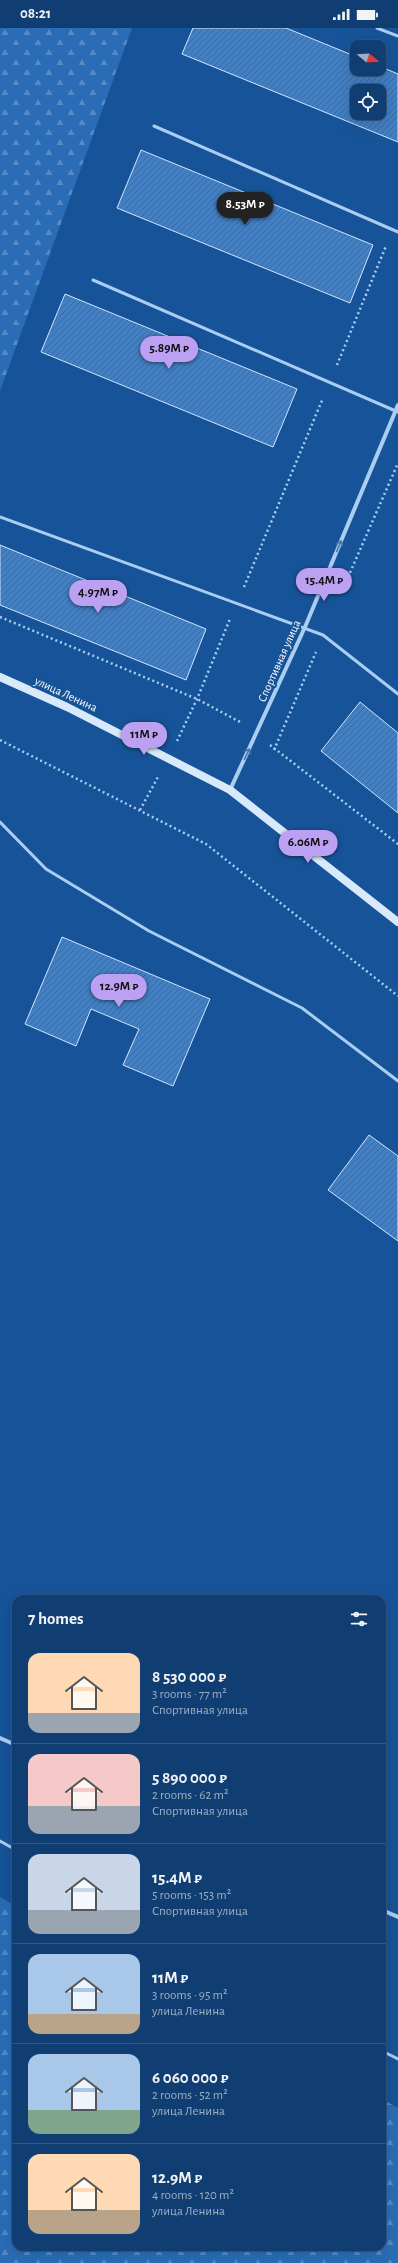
<!DOCTYPE html>
<html lang="en">
<head>
<meta charset="utf-8">
<style>
	:root { --surface:#113e72; --page:#1a4577; --text:#f1f3f6; --muted:#9caec4; --line:#305784; --accent:#bca0f2 }
	body { margin:0; font-family:"Alegreya Sans",sans-serif; background:var(--page); color:var(--text); height:100vh; display:flex; flex-direction:column; font-size:15px; white-space:nowrap }
	* { box-sizing:border-box; margin:0 }
	p { font-size:13px; color:var(--muted) }
	.icon { flex:none; width:22px; height:22px; fill:none; stroke:currentColor; stroke-width:2; stroke-linecap:round; stroke-linejoin:round }
	.map { position:relative; flex:1; overflow:hidden }
	.details { position:absolute; left:12px; top:1567px; width:374px; height:656px; display:flex; flex-direction:column; background:var(--surface); border-radius:12px; box-shadow:0 4px 16px #0002,0 0 0 1px var(--line) }
	.details>* { flex:none }
	.needle { width:26px; rotate:108deg }
	.fabs { position:absolute; left:350px; top:12px; display:grid; gap:8px }
	.fabs a { display:grid; place-items:center; width:36px; height:36px; border-radius:8px; background:var(--surface); box-shadow:0 4px 16px #0002,0 0 0 1px var(--line); font-size:20px }
	.price { position:absolute; translate:-50% -34px; padding:0 9px; border-radius:14px; background:var(--accent); color:#111; font-size:13px; line-height:26px; filter:drop-shadow(0 1px 2px #0008) }
	.price::after { content:''; position:absolute; left:50%; top:24px; width:12px; height:9px; margin-left:-6px; background:inherit; clip-path:polygon(0 0,100% 0,50% 100%) }
	.price.on { background:#222; color:#fff }
	ul { padding:0; list-style:none }
	li { display:flex; align-items:center; gap:12px; height:100px; padding:0 16px }
	li+li { border-top:1px solid var(--line) }
	li span { display:grid; place-items:center; flex:none; width:112px; height:80px; border-radius:12px; color:#555 }
	li>.icon { margin-inline-start:auto }
	span .icon { width:48px; height:48px; fill:#fffc; stroke-width:1 }
	li b { font-size:17px }
	h2 { display:flex; justify-content:space-between; align-items:center; height:48px; padding:0 16px; font-size:17px }
	.status { display:flex; justify-content:space-between; align-items:center; height:28px; padding:0 20px; background:var(--surface); direction:ltr }
	.status svg { height:11px; fill:currentColor }
	.map>svg:first-child { display:block }
	.forest { fill:url(#forest-firs) }
	.building { fill:url(#building-hatch); stroke:#d2e6fc; fill-rule:evenodd }
	.lines { fill:none; stroke-linecap:round; stroke-linejoin:round }
	.path { stroke:#aacdf2; stroke-width:2.5; stroke-dasharray:2 3; stroke-linecap:butt }
	.lane { stroke:#aacdf2; stroke-width:3 }
	.street { stroke:#aacdf2; stroke-width:4 }
	.secondary { stroke:#d9e9fc; stroke-width:8 }
	.oneway { stroke:#4378b3 }
	.labels { text-anchor:middle; stroke-width:4; stroke-linejoin:round; paint-order:stroke }
	.street-label { font-size:12px; fill:#fff; stroke:#175398 }
</style>
</head>
<body>
<div class="status"><b>08:21</b><svg viewBox="0 0 49 12"><path d="M0 12V9h3v3zM5 12V6h3v6zM10 12V3h3v9zM15 12V0h3v12zM26 1h20v11H26zM47 4h2v5h-2z"/></svg></div>
<div class="map">
<svg width="398" height="2235" viewBox="0 0 398 2235">
	<defs>
		<pattern id="forest-firs" width="22" height="20" patternUnits="userSpaceOnUse"><rect width="22" height="20" fill="#2a6db6"/><path d="M5 1l3.5 6h-7zM16 11l3.5 6h-7z" fill="#558ac5"/></pattern>
		<pattern id="building-hatch" width="6" height="6" patternUnits="userSpaceOnUse"><rect width="6" height="6" fill="#447fc1"/><path d="M-1 1l2-2M0 6l6-6M5 7l2-2" fill="none" stroke="#48688c"/></pattern>
	</defs>
	<rect width="100%" height="100%" fill="#175398"/>
	<g class="forest">
		<polygon points="0,0 132,0 0,363"/>
		<polygon points="0,1869 16,1878 16,2219 382,2219 382,2071 398,2080 398,2235 0,2235"/>
	</g>
	<g class="building">
		<path d="M193 0H286L357 29V41H379V38L398 46V114L182 26ZM357 63H379V85H357Z"/>
		<polygon points="141,122 373,217 350,275 117,180"/>
		<polygon points="65,266 297,361 273,419 41,324"/>
		<polygon points="0,517 206,601 186,652 0,577"/>
		<polygon points="360,674 398,705 398,785 321,723"/>
		<polygon points="62,909 210,971 173,1058 123,1037 139,1001 91,981 76,1018 25,996"/>
		<polygon points="369,1107 398,1128 398,1213 328,1162"/>
	</g>
	<g class="lines">
		<g class="path">
			<polyline points="337,337 386,218"/>
			<polyline points="244,559 323,370"/>
			<polyline points="342,563 398,435"/>
			<polyline points="0,589 197,671 242,695"/>
			<polyline points="0,712 206,816 398,968"/>
			<polyline points="177,713 197,671 230,591"/>
			<polyline points="270,717 398,816"/>
			<polyline points="274,722 316,624"/>
			<polyline points="140,782 159,747"/>
		</g>
		<g class="lane">
			<polyline points="377,0 398,8"/>
			<polyline points="154,98 398,204"/>
			<polyline points="93,252 398,384"/>
			<polyline points="0,489 323,607 398,666"/>
			<polyline points="0,794 46,841 149,903 302,980 398,1053"/>
			<polyline points="0,1813 16,1822"/>
			<polyline points="382,2023 398,2031"/>
		</g>
		<g class="street">
			<polyline points="230,762 305,599 398,377"/>
			<polyline points="0,1710 16,1717"/>
			<polyline points="382,1882 398,1889"/>
		</g>
		<polyline class="secondary" points="0,649 67,679 230,762 398,894"/>
	</g>
	<defs><path id="oneway-shaft" d="M-6 0H5M1.5-3L5.5 0L1.5 3" fill="none" stroke-width="1.6" stroke-linecap="round" stroke-linejoin="round"/></defs>
	<g class="oneway">
		<use href="#oneway-shaft" transform="translate(339 518) rotate(-67)"/>
		<use href="#oneway-shaft" transform="translate(247 726) rotate(-65)"/>
	</g>
	<g class="labels">
		<g class="street-label">
			<text transform="translate(279 633) rotate(-66)" y="4">Спортивная улица</text>
			<text transform="translate(66 666) rotate(25)" y="4">улица Ленина</text>
		</g>
	</g>
</svg>
<div class="fabs">
<a><svg class="needle" viewBox="-14 -14 28 28"><path d="M0-13l5 13h-10z" fill="#e53935"/><path d="M0 13l5-13h-10z" fill="#9caec4"/></svg></a>
<a><svg class="icon" aria-label="locate" viewBox="0 0 24 24"><circle cx="12" cy="12" r="6"/><path d="M12 2v4M12 18v4M2 12h4M18 12h4"/></svg></a>
</div>
<b class="price on" style="left:245px;top:198px">8.53M ₽</b>
<b class="price" style="left:169px;top:342px">5.89M ₽</b>
<b class="price" style="left:324px;top:574px">15.4M ₽</b>
<b class="price" style="left:98px;top:586px">4.97M ₽</b>
<b class="price" style="left:144px;top:728px">11M ₽</b>
<b class="price" style="left:308px;top:836px">6.06M ₽</b>
<b class="price" style="left:119px;top:980px">12.9M ₽</b>
<section class="details">
<h2>7 homes<svg class="icon" aria-label="filters" viewBox="0 0 24 24"><path d="M4 7h16M4 17h16"/><circle cx="9" cy="7" r="2"/><circle cx="15" cy="17" r="2"/></svg></h2>
<ul>
<li><span style="background:linear-gradient(#ffd9b3 75%,#9aa5b1 0)"><svg class="icon" aria-label="home" viewBox="0 0 24 24"><path d="M3 11l9-7 9 7M6 9v11h12V9"/></svg></span><div><b>8 530 000 ₽</b><p>3 rooms · 77 m²</p><p>Спортивная улица</p></div></li>
<li><span style="background:linear-gradient(#f6c9c9 65%,#9aa5b1 0)"><svg class="icon" aria-label="home" viewBox="0 0 24 24"><path d="M3 11l9-7 9 7M6 9v11h12V9"/></svg></span><div><b>5 890 000 ₽</b><p>2 rooms · 62 m²</p><p>Спортивная улица</p></div></li>
<li><span style="background:linear-gradient(#c9d6e8 70%,#9aa5b1 0)"><svg class="icon" aria-label="home" viewBox="0 0 24 24"><path d="M3 11l9-7 9 7M6 9v11h12V9"/></svg></span><div><b>15.4M ₽</b><p>5 rooms · 153 m²</p><p>Спортивная улица</p></div></li>
<li><span style="background:linear-gradient(#a9c7e8 75%,#b9a48a 0)"><svg class="icon" aria-label="home" viewBox="0 0 24 24"><path d="M3 11l9-7 9 7M6 9v11h12V9"/></svg></span><div><b>11M ₽</b><p>3 rooms · 95 m²</p><p>улица Ленина</p></div></li>
<li><span style="background:linear-gradient(#a9c7e8 70%,#7fa58c 0)"><svg class="icon" aria-label="home" viewBox="0 0 24 24"><path d="M3 11l9-7 9 7M6 9v11h12V9"/></svg></span><div><b>6 060 000 ₽</b><p>2 rooms · 52 m²</p><p>улица Ленина</p></div></li>
<li><span style="background:linear-gradient(#ffd9b3 70%,#b9a48a 0)"><svg class="icon" aria-label="home" viewBox="0 0 24 24"><path d="M3 11l9-7 9 7M6 9v11h12V9"/></svg></span><div><b>12.9M ₽</b><p>4 rooms · 120 m²</p><p>улица Ленина</p></div></li>
</ul>
</section>
</div>
</body>
</html>
